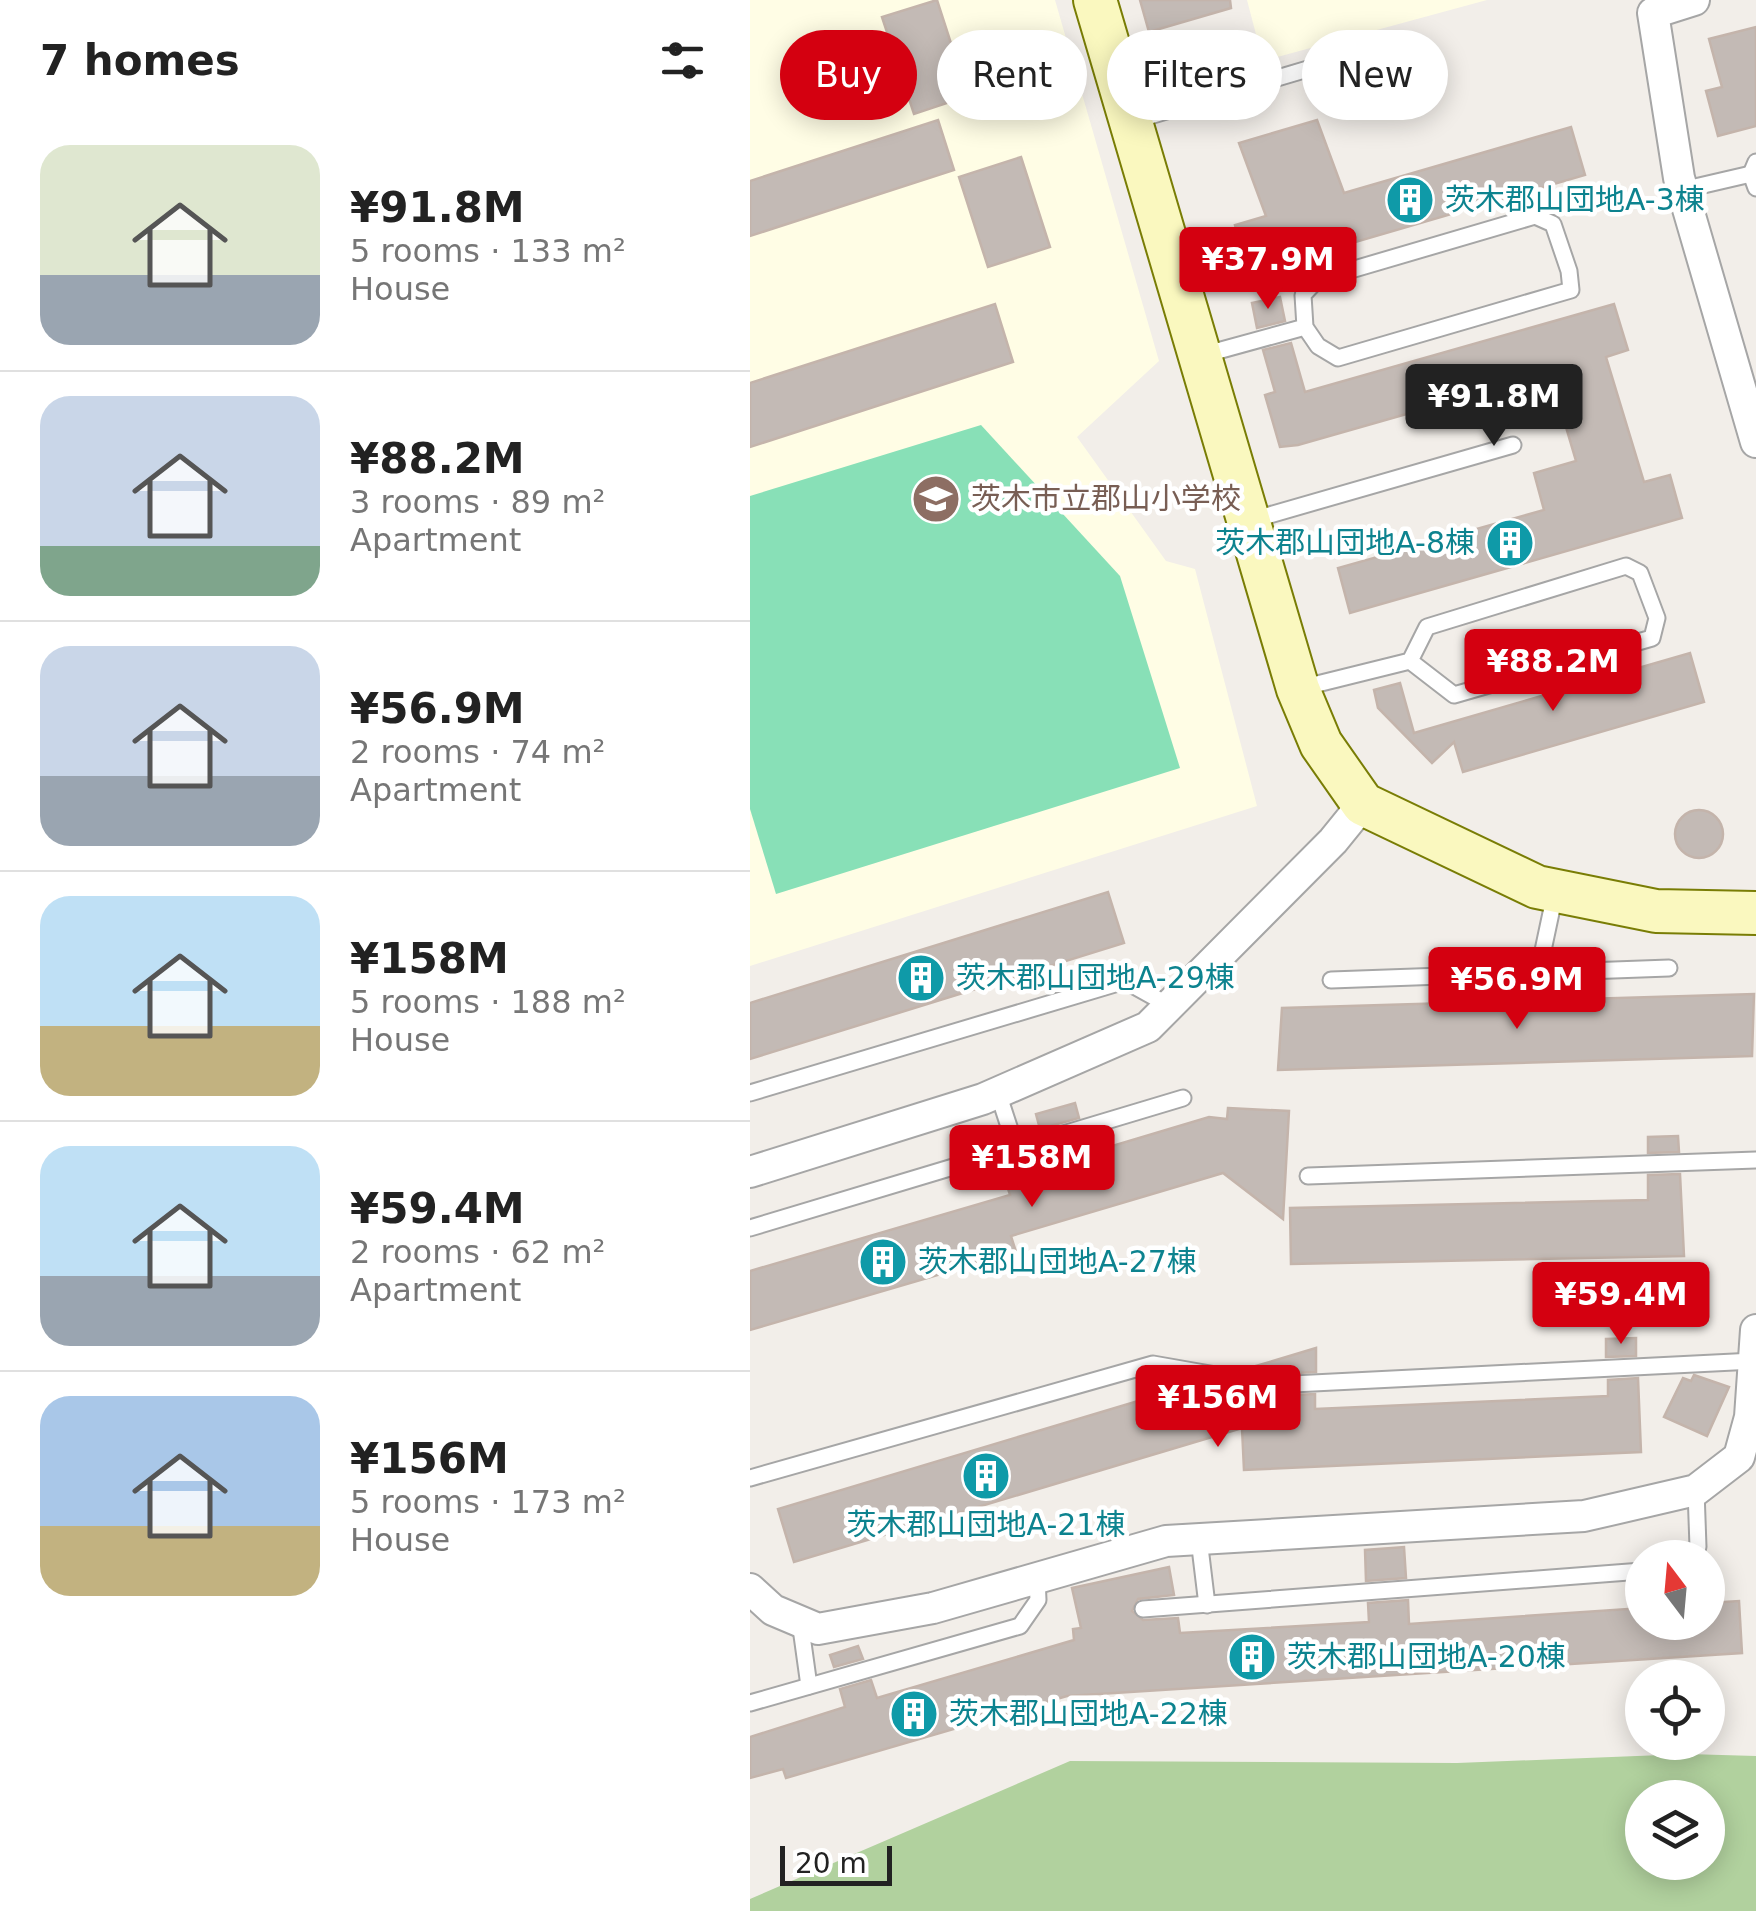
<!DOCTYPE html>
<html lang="en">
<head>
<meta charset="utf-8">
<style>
	:root { --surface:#fff; --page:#f6f6f6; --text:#222; --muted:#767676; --line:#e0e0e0; --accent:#d40010 }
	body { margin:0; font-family:"DejaVu Sans","Noto Sans JP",sans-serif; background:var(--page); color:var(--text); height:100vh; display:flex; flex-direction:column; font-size:38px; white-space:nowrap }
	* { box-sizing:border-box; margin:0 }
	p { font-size:32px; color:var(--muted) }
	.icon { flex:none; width:55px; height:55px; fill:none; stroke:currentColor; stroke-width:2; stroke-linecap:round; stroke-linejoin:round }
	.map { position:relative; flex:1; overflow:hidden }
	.sheet { display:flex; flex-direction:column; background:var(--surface); width:750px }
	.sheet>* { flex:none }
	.hud { position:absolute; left:30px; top:30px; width:825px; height:90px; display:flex; gap:20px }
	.needle { width:65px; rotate:344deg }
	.buttons { position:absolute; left:875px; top:1540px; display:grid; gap:20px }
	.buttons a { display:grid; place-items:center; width:100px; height:100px; border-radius:50%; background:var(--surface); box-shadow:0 5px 25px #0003; font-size:50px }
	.scale { position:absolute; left:30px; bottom:25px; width:112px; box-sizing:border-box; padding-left:10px; border:5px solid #222; border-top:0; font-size:28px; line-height:35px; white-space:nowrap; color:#222; -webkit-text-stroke:8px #fff; paint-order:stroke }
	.price { position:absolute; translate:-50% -85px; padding:0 22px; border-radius:10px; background:var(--accent); color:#fff; font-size:32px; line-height:65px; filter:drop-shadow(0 2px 5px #0008) }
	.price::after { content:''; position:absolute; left:50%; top:60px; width:30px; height:22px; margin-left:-15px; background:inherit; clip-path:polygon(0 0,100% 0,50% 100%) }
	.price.active { background:#222; color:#fff }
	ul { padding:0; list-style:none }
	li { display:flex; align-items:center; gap:30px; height:250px; padding:0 40px }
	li+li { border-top:2px solid var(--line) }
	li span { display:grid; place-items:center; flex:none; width:280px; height:200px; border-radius:30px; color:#555 }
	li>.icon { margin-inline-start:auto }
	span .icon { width:120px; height:120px; fill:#fffc; stroke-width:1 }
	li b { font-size:42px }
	h2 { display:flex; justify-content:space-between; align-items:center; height:120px; padding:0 40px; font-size:42px }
	.pill { padding:0 35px; border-radius:45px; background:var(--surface); box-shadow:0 5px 25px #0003; font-size:35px; line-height:90px }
	.pill.active { background:var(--accent); color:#fff }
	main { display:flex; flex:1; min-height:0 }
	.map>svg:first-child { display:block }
	.education { fill:#fffde5 }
	.forest { fill:#b1d19e; fill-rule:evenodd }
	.pitch { fill:#88e0b7 }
	.building { fill:#c3bab5; stroke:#c4b4ab; stroke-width:2.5 }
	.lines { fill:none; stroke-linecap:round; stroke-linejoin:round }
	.lane-casing { stroke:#a6a6a6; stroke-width:19 }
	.street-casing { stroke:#a6a6a6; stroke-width:34 }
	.secondary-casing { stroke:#797d05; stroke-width:46 }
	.lane { stroke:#fff; stroke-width:15 }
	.street { stroke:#fff; stroke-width:30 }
	.secondary { stroke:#faf8bf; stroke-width:42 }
	.labels { text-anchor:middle; stroke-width:9; stroke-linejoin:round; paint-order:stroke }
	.culture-label { font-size:30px; fill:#0d838f; stroke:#fff; text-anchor:start }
	.education-label { font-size:30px; fill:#785e54; stroke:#fff; text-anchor:start }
</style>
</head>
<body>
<main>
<section class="sheet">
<h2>7 homes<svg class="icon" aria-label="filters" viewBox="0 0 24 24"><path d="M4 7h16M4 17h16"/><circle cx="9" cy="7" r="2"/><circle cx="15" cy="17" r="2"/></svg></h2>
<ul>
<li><span style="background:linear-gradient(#dfe7d0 65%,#9aa5b1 0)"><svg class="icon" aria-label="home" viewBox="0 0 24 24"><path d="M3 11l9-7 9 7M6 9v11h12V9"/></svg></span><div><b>¥91.8M</b><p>5 rooms · 133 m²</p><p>House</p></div></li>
<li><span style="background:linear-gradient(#c9d6e8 75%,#7fa58c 0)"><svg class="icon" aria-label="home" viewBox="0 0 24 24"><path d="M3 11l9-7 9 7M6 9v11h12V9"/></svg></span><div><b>¥88.2M</b><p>3 rooms · 89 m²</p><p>Apartment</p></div></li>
<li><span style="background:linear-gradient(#c9d6e8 65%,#9aa5b1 0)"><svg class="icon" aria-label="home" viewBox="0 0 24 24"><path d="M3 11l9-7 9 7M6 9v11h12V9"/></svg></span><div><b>¥56.9M</b><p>2 rooms · 74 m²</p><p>Apartment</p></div></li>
<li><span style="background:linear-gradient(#bfe0f5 65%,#c2b280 0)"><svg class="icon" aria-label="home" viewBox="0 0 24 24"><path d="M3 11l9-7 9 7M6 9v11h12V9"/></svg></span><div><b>¥158M</b><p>5 rooms · 188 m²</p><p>House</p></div></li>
<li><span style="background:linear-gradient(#bfe0f5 65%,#9aa5b1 0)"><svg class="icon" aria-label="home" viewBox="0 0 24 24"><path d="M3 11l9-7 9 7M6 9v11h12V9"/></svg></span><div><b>¥59.4M</b><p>2 rooms · 62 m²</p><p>Apartment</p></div></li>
<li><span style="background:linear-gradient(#a9c7e8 65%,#c2b280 0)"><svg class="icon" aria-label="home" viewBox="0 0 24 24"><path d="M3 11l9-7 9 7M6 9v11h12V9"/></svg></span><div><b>¥156M</b><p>5 rooms · 173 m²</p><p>House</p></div></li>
</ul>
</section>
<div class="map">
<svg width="1006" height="1911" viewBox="0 0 1006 1911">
	<rect width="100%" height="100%" fill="#f2eee9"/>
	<g class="education">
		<polygon points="0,0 305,0 409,361 327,437 416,561 445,569 507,806 0,966"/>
		<polygon points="497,0 737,0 513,61"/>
	</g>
	<path class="forest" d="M937 1754 1006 1756V1911H0V1899L320 1761 707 1763ZM892 1798H958V1862H892Z"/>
	<polygon class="pitch" points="231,425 370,576 430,768 26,894 0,809 0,496"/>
	<g class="building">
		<polygon points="187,0 218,96 164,114 132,17"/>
		<polygon points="390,0 480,0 481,8 399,32"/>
		<polygon points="1006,27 1006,126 968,136 956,91 972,87 959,39"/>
		<polygon points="188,120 204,170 0,236 0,181"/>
		<polygon points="567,120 594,193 821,127 835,175 499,273 485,225 516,216 489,143"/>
		<polygon points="271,157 300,247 238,267 209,177"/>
		<polygon points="530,297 535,321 507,328 502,303"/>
		<polygon points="245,304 263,362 0,447 0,383"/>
		<polygon points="864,304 878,350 856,357 894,482 920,475 932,518 600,613 588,568 794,510 784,473 826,461 800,373 548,445 530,447 515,395 525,392 513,350 541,343 555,392"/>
		<polygon points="940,653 954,702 713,772 704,742 682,763 628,708 624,690 650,683 664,733"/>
		<circle cx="949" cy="834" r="24"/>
		<polygon points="358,892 374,943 0,1059 0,1003"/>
		<polygon points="1004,994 1002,1056 528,1070 532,1008"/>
		<polygon points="325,1103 329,1118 290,1129 286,1114"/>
		<polygon points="478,1108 539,1111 533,1219 473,1173 261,1236 266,1252 0,1330 0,1271 260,1195 255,1179 300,1165 296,1151 335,1139 339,1153 459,1117 477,1119"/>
		<polygon points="928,1136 929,1152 898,1153 898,1137"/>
		<polygon points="930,1174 934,1256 541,1264 540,1208 898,1200 898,1175"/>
		<polygon points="886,1338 886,1356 856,1357 856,1339"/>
		<polygon points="566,1348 566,1372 524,1374 506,1371 506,1366"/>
		<polygon points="944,1375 979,1387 957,1436 914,1417 933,1378 941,1381"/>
		<polygon points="888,1378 891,1452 494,1470 492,1428 44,1562 28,1509 448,1383 521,1396 565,1394 565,1409 858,1396 858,1380"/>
		<polygon points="654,1547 656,1578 616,1581 615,1550"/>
		<polygon points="419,1567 424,1595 388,1599 382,1611 393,1620 428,1618 430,1633 619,1622 618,1603 658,1600 659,1624 892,1608 892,1622 958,1622 958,1603 989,1601 992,1653 317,1696 36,1778 33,1769 0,1778 0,1737 95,1707 90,1689 121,1680 127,1698 324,1640 323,1629 331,1628 322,1588"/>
		<polygon points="108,1646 113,1659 84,1667 80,1655"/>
	</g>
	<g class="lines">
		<g class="lane-casing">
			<g id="lane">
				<polyline points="383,121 561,68"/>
				<polyline points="1006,162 1001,174 1006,188"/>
				<polyline points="932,190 1001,174"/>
				<polyline points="453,355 555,327 553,295 567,280 785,216 803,224 819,271 821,290 588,358 568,346 555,327"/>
				<polyline points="502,520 763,445"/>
				<polyline points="551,688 660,661 677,627 876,566 890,573 907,618 902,638 704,695 660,661"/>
				<polyline points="788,974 805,894"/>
				<polyline points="581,980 919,968"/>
				<polyline points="0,1093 375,981 420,1006"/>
				<polyline points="248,1093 266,1148"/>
				<polyline points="558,1176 1006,1160"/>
				<polyline points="0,1228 433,1098"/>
				<polyline points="0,1478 403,1364 523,1385 1004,1361"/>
				<polyline points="449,1539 457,1605"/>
				<polyline points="939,1558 948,1547 946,1490"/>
				<polyline points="393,1609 892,1571"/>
				<polyline points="50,1621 59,1686"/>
				<polyline points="0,1703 270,1626 288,1600 287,1578"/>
			</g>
		</g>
		<g class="street-casing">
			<g id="street">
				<polyline points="944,0 903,13 929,178 1006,442"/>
				<polyline points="0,1172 233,1099 398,1027 583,841 613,804"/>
				<polyline points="0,1589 23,1610 68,1629 183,1608 416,1541 834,1516 946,1490 989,1457 1000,1417 1006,1330"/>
			</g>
		</g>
		<g class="secondary-casing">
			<polyline id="secondary" points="345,0 548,689 571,744 613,804 787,887 906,911 1006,913"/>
		</g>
		<use href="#lane" class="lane"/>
		<use href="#street" class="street"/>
		<use href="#secondary" class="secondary"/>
	</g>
	<defs>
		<g id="building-disc" transform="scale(2.5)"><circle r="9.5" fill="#0f9aa8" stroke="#fff"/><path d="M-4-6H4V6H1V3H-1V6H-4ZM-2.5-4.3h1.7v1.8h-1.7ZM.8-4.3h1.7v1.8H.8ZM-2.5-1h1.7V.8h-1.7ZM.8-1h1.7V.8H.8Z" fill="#fff"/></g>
		<g id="school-disc" transform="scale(2.5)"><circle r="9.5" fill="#8d6e63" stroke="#fff"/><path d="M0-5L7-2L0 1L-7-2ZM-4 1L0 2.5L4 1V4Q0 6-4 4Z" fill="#fff"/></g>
	</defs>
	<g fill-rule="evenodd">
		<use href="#building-disc" x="660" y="200"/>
		<use href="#school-disc" x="186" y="499"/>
		<use href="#building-disc" x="760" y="543"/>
		<use href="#building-disc" x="171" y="978"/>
		<use href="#building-disc" x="133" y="1262"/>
		<use href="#building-disc" x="236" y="1476"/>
		<use href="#building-disc" x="502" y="1657"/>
		<use href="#building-disc" x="164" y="1714"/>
	</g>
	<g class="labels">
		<g class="culture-label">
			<text x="695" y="210">茨木郡山団地A-3棟</text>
			<text x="725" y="553" text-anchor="end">茨木郡山団地A-8棟</text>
			<text x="206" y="988">茨木郡山団地A-29棟</text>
			<text x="168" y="1272">茨木郡山団地A-27棟</text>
			<text x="236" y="1535" text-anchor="middle">茨木郡山団地A-21棟</text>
			<text x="537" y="1667">茨木郡山団地A-20棟</text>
			<text x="199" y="1724">茨木郡山団地A-22棟</text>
		</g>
		<g class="education-label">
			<text x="221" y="509">茨木市立郡山小学校</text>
		</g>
	</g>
</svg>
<div class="buttons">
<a><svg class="needle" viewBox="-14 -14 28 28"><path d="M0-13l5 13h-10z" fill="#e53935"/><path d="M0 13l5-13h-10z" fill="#767676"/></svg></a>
<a><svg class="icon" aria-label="locate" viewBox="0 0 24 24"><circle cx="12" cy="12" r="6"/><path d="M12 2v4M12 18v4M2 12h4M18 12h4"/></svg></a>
<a><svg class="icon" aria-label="layers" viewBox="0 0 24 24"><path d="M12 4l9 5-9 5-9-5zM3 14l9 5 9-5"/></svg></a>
</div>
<div class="scale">20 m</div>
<b class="price" style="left:518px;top:312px">¥37.9M</b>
<b class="price active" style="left:744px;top:449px">¥91.8M</b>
<b class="price" style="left:803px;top:714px">¥88.2M</b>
<b class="price" style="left:767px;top:1032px">¥56.9M</b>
<b class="price" style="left:282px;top:1210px">¥158M</b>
<b class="price" style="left:871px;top:1347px">¥59.4M</b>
<b class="price" style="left:468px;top:1450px">¥156M</b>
<div class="hud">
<a class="pill active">Buy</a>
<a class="pill">Rent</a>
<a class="pill">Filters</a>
<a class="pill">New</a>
</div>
</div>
</main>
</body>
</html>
